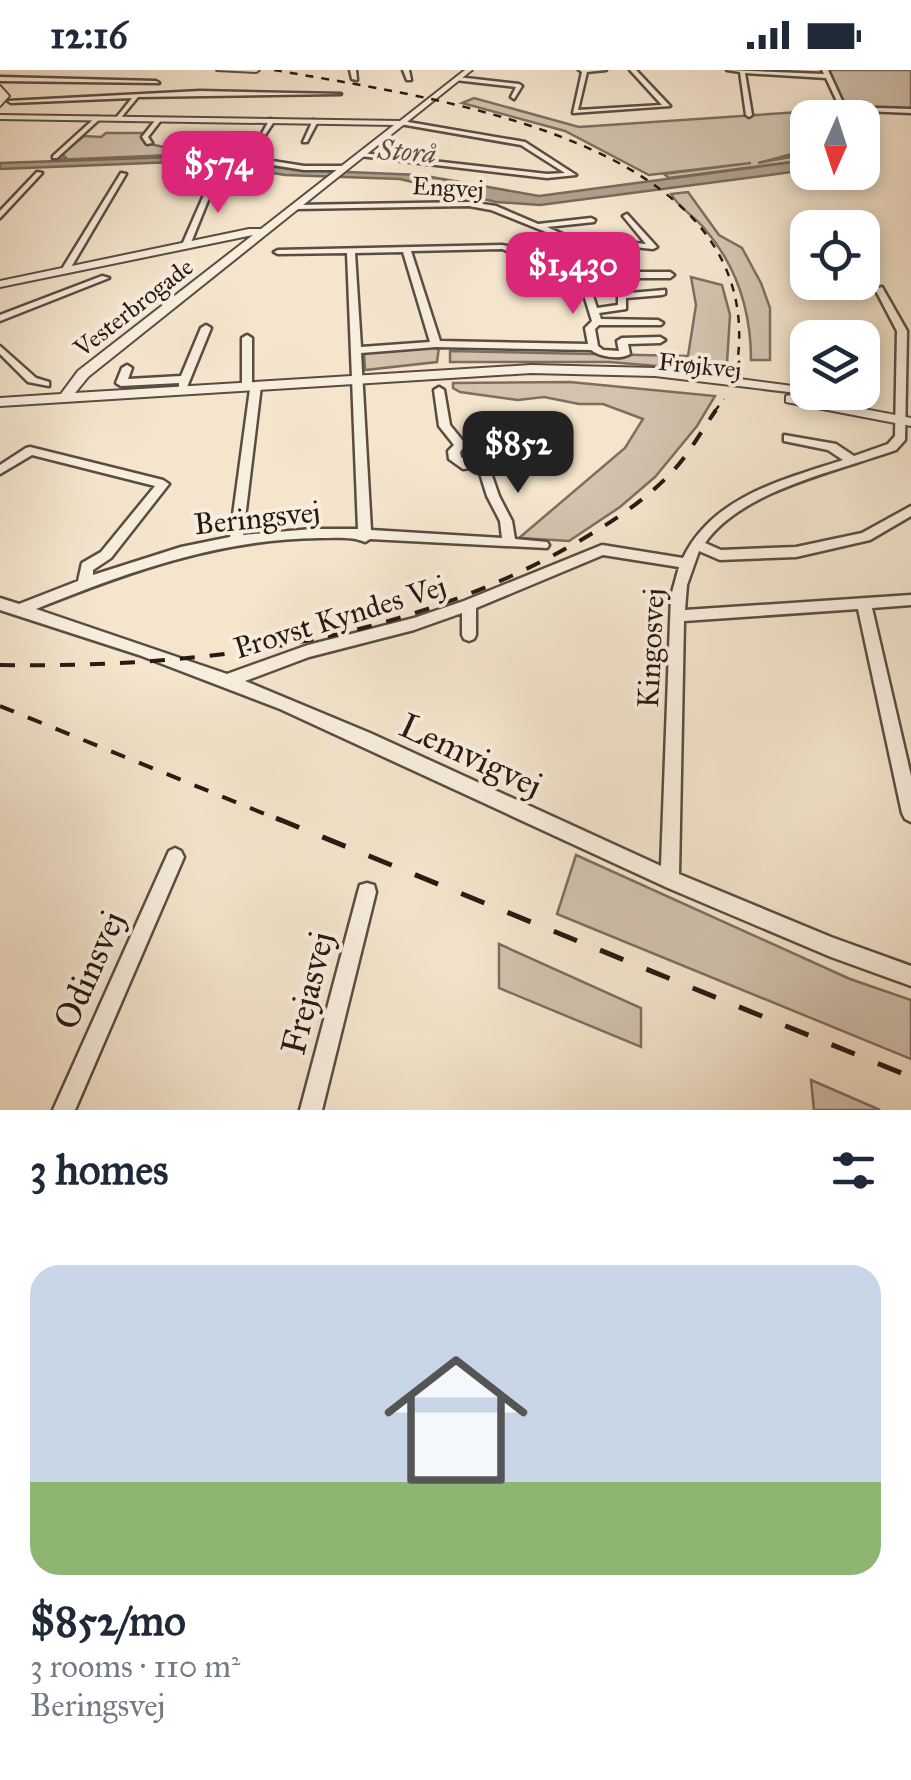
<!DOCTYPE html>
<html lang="en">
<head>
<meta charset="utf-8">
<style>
	:root { --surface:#fff; --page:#f6f6f7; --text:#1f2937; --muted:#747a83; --accent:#db2777 }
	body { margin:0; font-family:"IM FELL Great Primer",serif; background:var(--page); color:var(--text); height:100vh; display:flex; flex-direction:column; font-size:38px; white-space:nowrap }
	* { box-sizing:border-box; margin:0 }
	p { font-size:32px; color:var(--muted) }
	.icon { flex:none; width:55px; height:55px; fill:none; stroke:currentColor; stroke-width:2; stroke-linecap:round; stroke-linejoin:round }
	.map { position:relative; height:1040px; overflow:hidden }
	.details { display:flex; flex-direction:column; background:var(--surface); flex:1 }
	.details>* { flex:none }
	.needle { width:65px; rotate:183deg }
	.buttons { position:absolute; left:790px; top:30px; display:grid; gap:20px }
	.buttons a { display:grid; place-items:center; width:90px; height:90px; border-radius:20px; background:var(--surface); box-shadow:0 5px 15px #0003; font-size:50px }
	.price { position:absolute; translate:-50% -85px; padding:0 22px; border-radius:20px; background:var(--accent); color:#fff; font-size:32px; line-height:65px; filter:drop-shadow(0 2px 5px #0008) }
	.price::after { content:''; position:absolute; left:50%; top:60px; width:30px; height:22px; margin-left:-15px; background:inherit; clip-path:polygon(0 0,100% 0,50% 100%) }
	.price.active { background:#222; color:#fff }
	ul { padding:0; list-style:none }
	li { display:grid; align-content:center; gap:20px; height:530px; padding:0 30px }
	li span { display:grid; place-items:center; height:310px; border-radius:30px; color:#555 }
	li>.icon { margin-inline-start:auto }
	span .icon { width:180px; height:180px; fill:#fffc; stroke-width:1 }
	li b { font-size:42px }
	h2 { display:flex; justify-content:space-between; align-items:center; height:120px; padding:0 30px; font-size:42px }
	.status { display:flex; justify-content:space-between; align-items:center; height:70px; padding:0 50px; background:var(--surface); direction:ltr }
	.status svg { height:28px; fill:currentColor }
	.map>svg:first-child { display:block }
	.green { fill:#d2c2ae; stroke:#7d6e61; stroke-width:2.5 }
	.water { fill:#afa08e; stroke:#796a5d; stroke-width:2.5 }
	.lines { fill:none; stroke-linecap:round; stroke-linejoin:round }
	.minor-casing { stroke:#5b4c42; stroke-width:5 }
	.tertiary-casing { stroke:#5b4c42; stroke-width:4 }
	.minor { fill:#f8eede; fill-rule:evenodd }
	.tertiary { fill:#f8eede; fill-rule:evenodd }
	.rail-far2 { stroke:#281914; stroke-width:2.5; stroke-dasharray:8 8; stroke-linecap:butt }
	.rail-far1 { stroke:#281914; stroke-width:4; stroke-dasharray:15 15; stroke-linecap:butt }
	.rail { stroke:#281914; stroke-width:5; stroke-dasharray:25 25; stroke-linecap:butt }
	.labels { text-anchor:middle; stroke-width:8; stroke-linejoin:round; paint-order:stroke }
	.far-street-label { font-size:25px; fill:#281914; stroke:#f8eede }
	.far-water-label { font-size:28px; font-style:italic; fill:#5e4f45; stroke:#f8eede }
	.street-label { font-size:30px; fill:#281914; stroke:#f8eede }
	.near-street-label { font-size:35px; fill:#281914; stroke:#f8eede }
</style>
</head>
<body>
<div class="status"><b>12:16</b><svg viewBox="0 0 49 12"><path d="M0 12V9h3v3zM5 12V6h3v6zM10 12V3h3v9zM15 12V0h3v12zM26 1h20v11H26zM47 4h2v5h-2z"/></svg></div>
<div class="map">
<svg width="911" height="1040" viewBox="0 0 911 1040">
	<rect width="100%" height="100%" fill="#f5e5cd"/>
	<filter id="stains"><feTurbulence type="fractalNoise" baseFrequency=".002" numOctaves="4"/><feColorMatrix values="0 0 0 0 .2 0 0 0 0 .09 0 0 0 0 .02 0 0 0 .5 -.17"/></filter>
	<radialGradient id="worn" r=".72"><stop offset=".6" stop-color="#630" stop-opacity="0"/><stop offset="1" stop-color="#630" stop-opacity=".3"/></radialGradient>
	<g class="green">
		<polygon points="829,0 911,0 911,43 852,41 852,47 808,48 807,80 758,93 807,84 807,90 669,108 664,104 751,93 649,105 565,61 462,33 474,28 579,57 845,39"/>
		<polygon points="106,63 147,63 145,73 169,78 164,85 172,85 53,90 66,88 62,84 84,66 101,67"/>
		<path d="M688 122 719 165 742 178 761 213 770 238V290H751C751 240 737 196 704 158 694 146 679 138 671 124Z"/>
		<polygon points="691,207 722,215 730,245 727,293 705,300 609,292 450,292 450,281 688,286 696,235"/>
		<polygon points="439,277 437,292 365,300 364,282"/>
		<polygon points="570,312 715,326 697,356 655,407 620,437 569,471 519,468 625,378 643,349 603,334 579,334 544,327 518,330 460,322 453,318 453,313"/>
		<polygon points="576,785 850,909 911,930 911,989 557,844"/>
		<polygon points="499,874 641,938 641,977 499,918"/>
		<polygon points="811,1010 880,1040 814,1040"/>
	</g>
	<polygon class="water" points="205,86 299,100 420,105 539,126 808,90 807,100 540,135 496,132 400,109 285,105 200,91 0,99 0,93"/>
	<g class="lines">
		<g class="minor-casing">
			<g id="minor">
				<polygon points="350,0 356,0 357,10 352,9"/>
				<polygon points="403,0 409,0 411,10 407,10"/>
				<polygon points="579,0 606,0 587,2 578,40 662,35 630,0 636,0 670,36 573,43 582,2"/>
				<polygon points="727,0 824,4 822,0 828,0 845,37 911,39 911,43 841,40 826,8 745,3 752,45 749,47 746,45 740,2"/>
				<polygon points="0,7 156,11 159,13 0,11"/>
				<polygon points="457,7 519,14 522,16 514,29 511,27 516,17 455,10"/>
				<polygon points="200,21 341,24 138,27 119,50 116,48 132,28 11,33 8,31"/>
				<polygon points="96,47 101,48 57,88 53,88 53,86"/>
				<polygon points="157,48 162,49 148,67 152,73 147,74 142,67"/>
				<polygon points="270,49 275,50 265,65 261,65"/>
				<polygon points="313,50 318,51 307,72 303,72"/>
				<polygon points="402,51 525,72 576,105 547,108 360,86 362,83 547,104 565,103 521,75 400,54"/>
				<polygon points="172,80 209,81 304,96 345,96 348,98 345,100 304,100 209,85 170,83"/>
				<polygon points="37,102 42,103 0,148 0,141"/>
				<polygon points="214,102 219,103 190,175 183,177 182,175"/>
				<polygon points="121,103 126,104 70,199 63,201 62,199"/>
				<polygon points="469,132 496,136 538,154 591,148 595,150 594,152 547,157 567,166 646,174 623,146 627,144 657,177 653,179 566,170 491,140 469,136 296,139 292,137 296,135"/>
				<path d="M502 175 513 177 531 202H670L674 205 670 208H529L526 207 507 181 502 179 411 181 440 271 588 274 585 258 592 251 584 225 527 223 526 221 530 218 591 220 597 238 618 235V224L665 220V224L662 225 626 228V239L599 243 601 249 658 250 663 253 661 255H599L595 259 598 276 603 280 619 281 617 271 622 268 660 267 665 270 660 273 628 274 630 284C620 290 600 287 591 280L436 277 361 283 371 460 502 468 500 451 487 426 478 397 463 399 449 389 448 381 454 375 439 356 434 320 439 317 444 320 450 355 463 371 480 370 494 380 492 391 488 394 499 426 512 451 515 469 547 472 549 475 547 478 389 470 370 469 365 472C352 466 334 468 320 468 219 469 128 502 36 539L227 604 308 575 414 548 464 531 602 475 683 488C713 426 783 410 843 390L828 380 784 371V365L836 374 854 386 888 374 895 366 897 261 875 219 882 217 907 261 905 370 896 380C838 401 742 420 705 473L721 480 796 477 862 463 911 436V446L870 470 796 487 720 490 699 481 687 515 685 540 911 525V535L872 538 911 706V752L905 749 902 743 858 539 684 551 679 804 831 867 911 896V916L831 887 668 818 280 639 139 585 0 540V528L19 534 78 511 82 493 101 482 155 416 32 385 0 404V395L26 378 30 377 163 410 169 414 111 488 93 500V505L181 477 230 467 250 319H243L242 317V268L247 265 252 268V314L256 313 261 316 243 465 312 459H358L347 183 278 184 274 182 278 180ZM403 182 430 272 361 277 355 183ZM474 377 482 381 481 389 468 392 461 387 460 382 463 378ZM603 485 679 497 671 526 661 796 370 663 245 611 309 587 414 560 462 543V565L464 569 469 571 474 569 476 565V538Z"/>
				<polygon points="102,206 109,208 0,251 0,245"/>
				<polygon points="206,255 211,258 187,317 179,317 179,313 121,316 116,313 122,298 127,295 132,298 128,309 181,306 201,258"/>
				<polygon points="0,276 36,308 49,312 49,316 28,312 0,284"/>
				<polygon points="175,778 181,781 184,787 75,1040 53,1040 169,781"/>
				<polygon points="367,813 374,815 376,822 322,1040 300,1040 358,822 360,815"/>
			</g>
		</g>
		<g class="tertiary-casing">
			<g id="tertiary">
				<polygon points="217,0 259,0 256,2"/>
				<polygon points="465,0 472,0 88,307 75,323 531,295 655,298 808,318 808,322 814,322 813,325 655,306 531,303 0,336 0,328 61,324 78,301 253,165 0,217 0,211 249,159 261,159 394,55 0,49 0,45 400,51"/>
				<polygon points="0,16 9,26 0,36"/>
				<polygon points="791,325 911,348 911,356 786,332 786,326"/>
			</g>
		</g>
		<use href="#minor" class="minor"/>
		<use href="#tertiary" class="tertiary"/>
		<g class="rail-far2">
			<path d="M274 0C431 28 776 69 736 301"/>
			<polyline points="714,342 724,329"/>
		</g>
		<g class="rail-far1">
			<path d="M0 595C190 598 384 575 554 485 595 463 640 436 672 402 689 384 702 360 716 340"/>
			<polyline points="0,636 282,751"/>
		</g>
		<polyline class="rail" points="276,748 911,1007"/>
	</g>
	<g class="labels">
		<g class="far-street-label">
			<text transform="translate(448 117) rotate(3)" y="9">Engvej</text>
			<text transform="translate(133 237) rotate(-38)" y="9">Vesterbrogade</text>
			<text transform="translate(700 295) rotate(6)" y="9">Frøjkvej</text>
		</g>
		<g class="far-water-label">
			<text transform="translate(407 81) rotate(4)" y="10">Storå</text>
		</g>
		<g class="street-label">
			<text transform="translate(257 448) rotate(-6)" y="10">Beringsvej</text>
			<text transform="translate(340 547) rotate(-17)" y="10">Provst Kyndes Vej</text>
			<text transform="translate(651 578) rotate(-87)" y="10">Kingosvej</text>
		</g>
		<g class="near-street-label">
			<text transform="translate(471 685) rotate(25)" y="12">Lemvigvej</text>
			<text transform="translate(89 900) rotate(-66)" y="12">Odinsvej</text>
			<text transform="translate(307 923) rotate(-76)" y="12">Frejasvej</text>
		</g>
	</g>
	<rect width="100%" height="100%" filter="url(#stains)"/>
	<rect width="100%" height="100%" fill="url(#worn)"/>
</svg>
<div class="buttons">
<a><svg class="needle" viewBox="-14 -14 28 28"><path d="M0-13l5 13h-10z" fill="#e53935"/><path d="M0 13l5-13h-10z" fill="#747a83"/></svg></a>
<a><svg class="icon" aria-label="locate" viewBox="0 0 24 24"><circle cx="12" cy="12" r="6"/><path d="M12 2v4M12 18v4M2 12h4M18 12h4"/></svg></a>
<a><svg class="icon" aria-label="layers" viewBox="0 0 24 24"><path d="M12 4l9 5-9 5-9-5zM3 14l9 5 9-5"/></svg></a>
</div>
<b class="price" style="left:218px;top:146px">$574</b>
<b class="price" style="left:573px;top:247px">$1,430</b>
<b class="price active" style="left:518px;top:426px">$852</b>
</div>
<section class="details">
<h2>3 homes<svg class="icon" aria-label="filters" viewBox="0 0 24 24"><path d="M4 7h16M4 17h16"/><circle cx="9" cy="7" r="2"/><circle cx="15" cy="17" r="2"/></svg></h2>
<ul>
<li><span style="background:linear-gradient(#c9d6e8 70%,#8fb573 0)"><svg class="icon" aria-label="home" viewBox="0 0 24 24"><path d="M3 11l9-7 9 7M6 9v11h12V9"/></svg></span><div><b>$852/mo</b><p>3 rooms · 110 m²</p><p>Beringsvej</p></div></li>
</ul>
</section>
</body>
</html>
